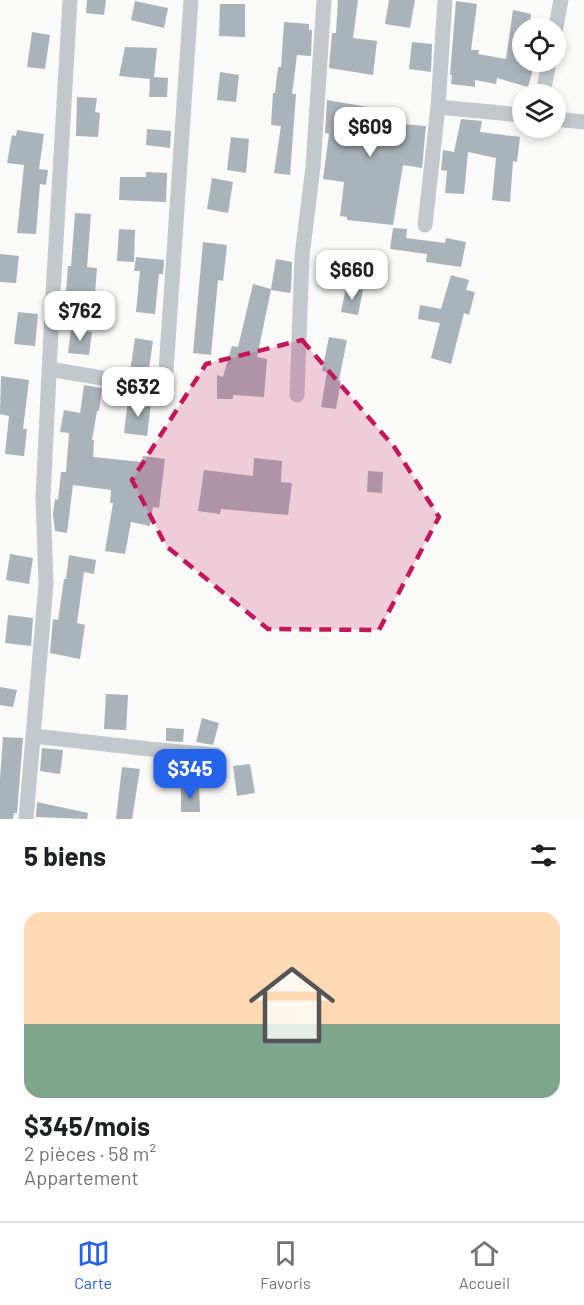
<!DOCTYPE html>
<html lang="fr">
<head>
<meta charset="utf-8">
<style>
	:root { --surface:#fff; --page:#f6f6f6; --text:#202124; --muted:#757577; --line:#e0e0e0; --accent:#2563eb }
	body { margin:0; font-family:Barlow,sans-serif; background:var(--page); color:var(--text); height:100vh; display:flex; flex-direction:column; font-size:22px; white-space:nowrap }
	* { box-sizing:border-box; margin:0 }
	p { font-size:20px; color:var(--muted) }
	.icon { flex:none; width:33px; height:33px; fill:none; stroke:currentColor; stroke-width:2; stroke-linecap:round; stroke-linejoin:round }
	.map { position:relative; height:819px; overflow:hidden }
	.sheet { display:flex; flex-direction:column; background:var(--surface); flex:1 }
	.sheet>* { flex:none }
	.fabs { position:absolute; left:512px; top:18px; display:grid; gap:12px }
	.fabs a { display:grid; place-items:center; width:54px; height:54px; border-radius:50%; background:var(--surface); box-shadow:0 3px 9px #0003; font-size:30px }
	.price { position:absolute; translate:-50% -51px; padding:0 14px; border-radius:12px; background:#fff; color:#222; font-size:20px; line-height:39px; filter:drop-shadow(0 2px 3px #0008) }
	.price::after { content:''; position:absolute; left:50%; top:36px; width:18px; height:14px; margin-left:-9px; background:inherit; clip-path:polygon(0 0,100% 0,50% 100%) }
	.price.on { background:var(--accent); color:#fff }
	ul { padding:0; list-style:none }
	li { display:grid; align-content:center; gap:12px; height:318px; padding:0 24px }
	li span { display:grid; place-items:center; height:186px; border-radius:18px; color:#555 }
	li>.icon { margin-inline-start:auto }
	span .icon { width:108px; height:108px; fill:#fffc; stroke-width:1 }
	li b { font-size:26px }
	h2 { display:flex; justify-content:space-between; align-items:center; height:72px; padding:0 24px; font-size:26px }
	.tab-bar { display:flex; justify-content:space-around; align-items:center; height:84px; border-top:2px solid var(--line); background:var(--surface); font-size:16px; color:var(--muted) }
	.tab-bar a { display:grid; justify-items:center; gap:3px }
	.tab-bar .on { color:var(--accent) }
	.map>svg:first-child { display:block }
	.building { fill:#aab3b9 }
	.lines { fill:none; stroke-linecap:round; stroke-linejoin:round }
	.street { stroke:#c3c8cc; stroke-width:15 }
	.marked { fill:#c2185b; fill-opacity:0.2; stroke:#c2185b; stroke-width:4.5; stroke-dasharray:12 8; stroke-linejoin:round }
</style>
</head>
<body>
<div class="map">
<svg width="584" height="819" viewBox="0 0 584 819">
	<rect width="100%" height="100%" fill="#fafaf8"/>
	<g class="building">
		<polygon points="87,0 106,0 104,15 86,13"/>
		<polygon points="338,0 358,0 353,38 377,41 373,75 329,68 332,33 336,33"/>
		<polygon points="389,0 415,0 410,28 385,24"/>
		<polygon points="135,1 168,8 164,28 131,20"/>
		<polygon points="456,1 477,4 471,50 479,50 478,54 506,59 513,10 531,14 529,28 522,28 522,62 535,62 528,87 497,78 496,84 475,80 475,87 451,84 452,75 450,75"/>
		<polygon points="220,4 245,4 245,37 219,36"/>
		<polygon points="284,22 309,24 309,30 312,30 311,56 297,55 292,94 296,94 290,175 274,173 281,126 271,125 273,93 275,93 278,67 281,67"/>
		<polygon points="32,32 50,35 45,69 27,67"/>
		<polygon points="412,42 432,44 431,72 409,69"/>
		<polygon points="125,47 157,48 154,77 168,78 167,97 149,97 150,79 119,76"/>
		<polygon points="220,72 239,75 236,102 217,100"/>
		<polygon points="77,97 97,98 95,112 100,113 98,137 76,136"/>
		<polygon points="327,100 403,113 402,124 426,126 422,168 403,165 393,225 347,220 347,217 340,216 344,182 323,179 329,134 325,133"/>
		<polygon points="461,119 482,121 480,132 520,137 517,162 513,161 510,202 492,200 496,158 468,152 464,194 445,193 447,171 441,170 443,150 454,152"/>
		<polygon points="147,129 171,131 170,148 146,145"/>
		<polygon points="17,130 44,134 39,169 48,170 46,185 40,184 36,234 17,233 24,165 7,163 12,135 16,136"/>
		<polygon points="231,137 249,139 246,173 227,170"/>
		<polygon points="146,172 167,173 166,202 119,200 120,177 146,177"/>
		<polygon points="212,178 233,182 228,213 207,209"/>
		<polygon points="75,213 91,214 87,267 97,268 94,307 65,304 68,266 71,266"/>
		<polygon points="393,228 407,229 406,238 445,243 446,238 466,242 461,267 426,262 427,254 390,249"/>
		<polygon points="119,229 135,230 134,262 117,261"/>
		<polygon points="203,242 227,245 223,281 218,280 211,355 193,353"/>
		<polygon points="0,254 19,256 16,283 0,282"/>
		<polygon points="136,257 164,260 163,274 159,274 155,314 136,312 140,271 134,271"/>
		<polygon points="276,259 292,262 291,290 290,293 271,290 257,357 267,359 264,397 233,395 233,399 217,399 217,375 223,377 232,346 238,347 253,284 271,289"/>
		<polygon points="451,275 469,280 466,290 475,292 469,315 464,313 451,364 431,358 440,323 418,319 420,305 441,309"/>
		<polygon points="346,287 363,290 358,315 341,312"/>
		<polygon points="18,312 38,314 35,346 14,344"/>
		<polygon points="71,329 92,332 89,355 68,353"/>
		<polygon points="329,337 347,340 339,380 341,381 336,409 321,407 327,372 322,371"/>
		<polygon points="135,338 153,341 148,375 130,372"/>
		<polygon points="1,376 29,380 23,429 27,429 24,456 5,454 9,416 0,414"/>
		<polygon points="84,385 102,388 99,411 97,411 92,440 94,440 93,457 142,462 143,456 165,459 159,508 153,507 150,526 131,522 125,554 105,551 113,503 110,503 111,490 73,485 67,533 55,531 53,514 55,499 58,500 61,472 66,472 69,433 60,432 64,410 80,413"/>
		<polygon points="128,400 151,403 147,436 124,433"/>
		<polygon points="254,458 282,461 281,482 292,483 288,515 221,509 220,514 198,511 204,470 253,476"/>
		<polygon points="368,471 383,472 382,493 367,492"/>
		<polygon points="10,554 33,558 29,584 6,580"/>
		<polygon points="69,555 96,560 94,574 84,572 77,623 85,625 80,659 50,653 53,619 58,620 64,579 66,579"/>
		<polygon points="8,615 33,618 31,646 5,643"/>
		<polygon points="0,687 17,690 13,707 0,705"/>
		<polygon points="106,694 128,695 126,730 104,729"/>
		<polygon points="202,718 219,723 213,745 196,742"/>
		<polygon points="166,728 184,729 183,742 166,741"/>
		<polygon points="3,737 23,738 17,813 14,813 13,819 0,819 0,779"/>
		<polygon points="42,748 63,750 60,774 40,771"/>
		<polygon points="250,764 255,793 237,796 233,766"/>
		<polygon points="122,767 140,769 132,819 116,819"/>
		<polygon points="199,787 200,812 181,812 181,788"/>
		<polygon points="37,802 88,813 87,819 36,817"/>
	</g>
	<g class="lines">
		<g class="street">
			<polyline points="555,32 561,0"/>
			<polyline points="543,94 549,62"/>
			<polyline points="438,107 522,115"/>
			<polyline points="555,119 584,122"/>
			<polyline points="425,225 438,107 445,0"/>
			<polyline points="49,369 154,387 161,384 166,371 191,0"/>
			<polyline points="297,395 302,256 313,167 324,0"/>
			<polyline points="34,736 149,749 216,755"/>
			<polyline points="26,819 46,584 43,498 52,311 70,0"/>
		</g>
	</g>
	<path class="marked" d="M302 340 395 448 439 517 379 630 268 629 166 546 132 480 206 364Z"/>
</svg>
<div class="fabs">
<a><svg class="icon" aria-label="locate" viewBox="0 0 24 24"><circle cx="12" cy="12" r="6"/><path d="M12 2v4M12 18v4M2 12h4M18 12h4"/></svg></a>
<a><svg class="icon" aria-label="layers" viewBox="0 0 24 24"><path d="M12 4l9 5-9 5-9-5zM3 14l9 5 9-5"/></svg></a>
</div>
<b class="price" style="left:370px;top:158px">$609</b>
<b class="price" style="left:352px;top:301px">$660</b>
<b class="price" style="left:80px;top:342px">$762</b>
<b class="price" style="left:138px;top:418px">$632</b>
<b class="price on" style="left:190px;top:800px">$345</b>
</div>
<section class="sheet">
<h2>5 biens<svg class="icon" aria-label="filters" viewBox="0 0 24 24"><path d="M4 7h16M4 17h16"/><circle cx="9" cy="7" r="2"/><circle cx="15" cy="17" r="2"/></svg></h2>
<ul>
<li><span style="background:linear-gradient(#ffd9b3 60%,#7fa58c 0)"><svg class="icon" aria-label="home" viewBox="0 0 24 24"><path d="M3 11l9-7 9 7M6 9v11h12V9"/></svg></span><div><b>$345/mois</b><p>2 pièces · 58 m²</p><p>Appartement</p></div></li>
</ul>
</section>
<nav class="tab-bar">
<a class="on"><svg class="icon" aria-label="map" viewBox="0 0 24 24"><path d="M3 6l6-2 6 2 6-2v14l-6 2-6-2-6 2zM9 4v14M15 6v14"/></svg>Carte</a>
<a><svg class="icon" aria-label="saved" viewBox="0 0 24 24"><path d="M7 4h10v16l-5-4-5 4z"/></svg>Favoris</a>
<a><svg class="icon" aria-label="home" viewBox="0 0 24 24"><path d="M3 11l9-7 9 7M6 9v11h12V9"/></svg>Accueil</a>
</nav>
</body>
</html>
